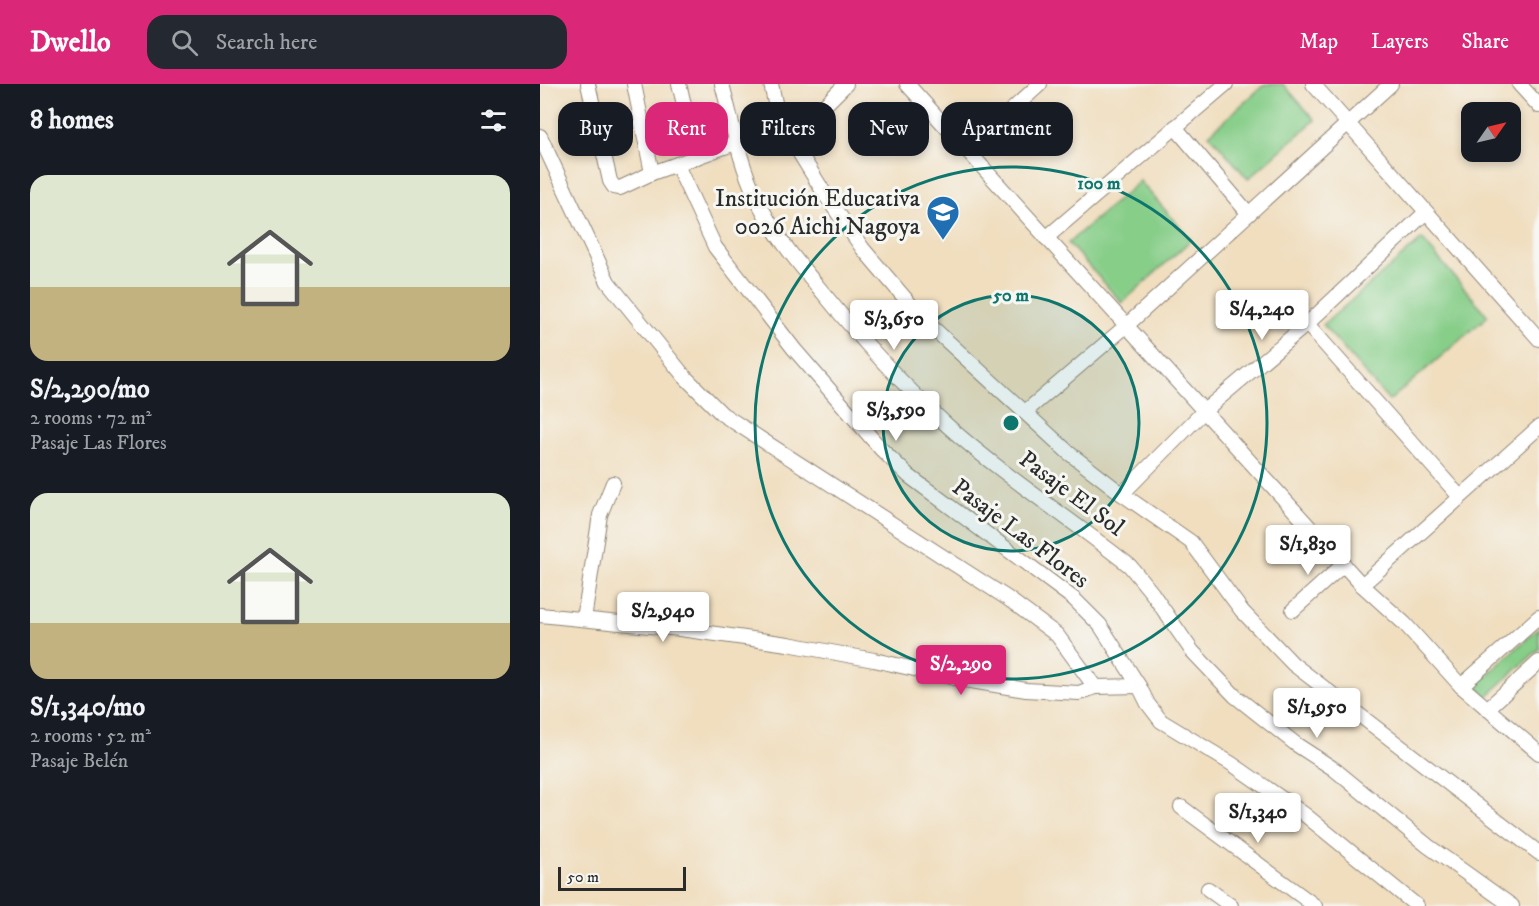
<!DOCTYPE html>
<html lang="en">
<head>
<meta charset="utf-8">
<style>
	:root { --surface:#171b24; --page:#242831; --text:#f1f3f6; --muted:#9ea1a6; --accent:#db2777 }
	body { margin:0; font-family:"IM FELL DW Pica",serif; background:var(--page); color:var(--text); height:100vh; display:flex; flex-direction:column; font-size:22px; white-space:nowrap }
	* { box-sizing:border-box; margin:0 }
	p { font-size:20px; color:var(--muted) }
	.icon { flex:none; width:33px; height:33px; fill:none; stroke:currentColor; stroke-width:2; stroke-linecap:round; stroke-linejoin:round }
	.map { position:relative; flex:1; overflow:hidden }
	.drawer { display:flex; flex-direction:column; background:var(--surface); width:540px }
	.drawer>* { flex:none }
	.top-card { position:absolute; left:18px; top:18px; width:570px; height:54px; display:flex; gap:12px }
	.needle { width:39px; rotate:56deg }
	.tools { position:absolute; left:921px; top:18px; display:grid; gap:12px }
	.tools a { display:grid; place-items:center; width:60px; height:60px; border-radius:12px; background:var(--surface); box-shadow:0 3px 9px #0003; font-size:30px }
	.scale { position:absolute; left:18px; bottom:15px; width:128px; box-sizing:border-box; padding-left:6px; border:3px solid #2b2b2b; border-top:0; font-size:16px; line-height:21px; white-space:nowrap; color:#2b2b2b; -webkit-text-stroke:4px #f6f6f2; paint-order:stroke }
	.price { position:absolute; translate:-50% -51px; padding:0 14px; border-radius:6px; background:#fff; color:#222; font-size:20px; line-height:39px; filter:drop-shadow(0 2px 3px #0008) }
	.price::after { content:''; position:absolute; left:50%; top:36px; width:18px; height:14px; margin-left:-9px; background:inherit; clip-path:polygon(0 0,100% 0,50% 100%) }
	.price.on { background:var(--accent); color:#fff }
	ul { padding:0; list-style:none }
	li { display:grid; align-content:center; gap:12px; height:318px; padding:0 30px }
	li span { display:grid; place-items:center; height:186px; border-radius:18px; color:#555 }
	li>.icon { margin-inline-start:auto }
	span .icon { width:108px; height:108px; fill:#fffc; stroke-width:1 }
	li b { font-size:26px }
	h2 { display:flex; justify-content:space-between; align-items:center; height:72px; padding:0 30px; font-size:26px }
	.pill { padding:0 21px; border-radius:18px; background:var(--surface); box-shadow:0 3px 9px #0003; font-size:21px; line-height:54px }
	.pill.on { background:var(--accent); color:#fff }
	header { display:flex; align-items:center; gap:36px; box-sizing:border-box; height:84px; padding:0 30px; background:var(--accent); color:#fff }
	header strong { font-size:28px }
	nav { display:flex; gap:33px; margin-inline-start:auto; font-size:21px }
	.search { width:420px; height:54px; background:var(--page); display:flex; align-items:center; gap:15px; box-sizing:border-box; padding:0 21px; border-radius:18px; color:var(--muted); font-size:22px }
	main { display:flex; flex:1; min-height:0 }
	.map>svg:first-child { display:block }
	.green { fill:#87ce89; stroke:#597c5a; stroke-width:1.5 }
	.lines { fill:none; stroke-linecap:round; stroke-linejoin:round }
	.minor-casing { stroke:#8e8475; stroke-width:16 }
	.minor { stroke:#fff; stroke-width:14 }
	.ring { fill:none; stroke:#0f766e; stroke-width:3 }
	.labels { text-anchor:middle; stroke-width:6; stroke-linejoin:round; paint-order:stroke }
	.poi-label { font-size:24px; fill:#2b2b2b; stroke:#f6f6f2; text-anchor:end }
	.street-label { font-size:24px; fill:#2b2b2b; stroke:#f6f6f2 }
	.centre { fill:#0f766e; stroke:#f6f6f2; stroke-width:3 }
	.ring-label { font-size:18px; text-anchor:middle; font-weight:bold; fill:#0f766e; stroke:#f6f6f2; stroke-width:6; stroke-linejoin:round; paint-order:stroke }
</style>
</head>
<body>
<header>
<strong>Dwello</strong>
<div class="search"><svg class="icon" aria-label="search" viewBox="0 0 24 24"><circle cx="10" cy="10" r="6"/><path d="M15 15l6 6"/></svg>Search here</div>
<nav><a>Map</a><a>Layers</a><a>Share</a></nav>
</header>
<main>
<section class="drawer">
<h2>8 homes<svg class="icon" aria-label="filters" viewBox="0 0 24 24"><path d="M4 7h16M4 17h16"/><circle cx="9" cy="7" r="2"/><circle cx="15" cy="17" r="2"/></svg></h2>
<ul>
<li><span style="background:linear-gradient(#dfe7d0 60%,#c2b280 0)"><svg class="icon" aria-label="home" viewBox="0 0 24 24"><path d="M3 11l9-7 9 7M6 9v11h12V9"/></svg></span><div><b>S/2,290/mo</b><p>2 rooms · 72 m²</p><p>Pasaje Las Flores</p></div></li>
<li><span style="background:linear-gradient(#dfe7d0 70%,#c2b280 0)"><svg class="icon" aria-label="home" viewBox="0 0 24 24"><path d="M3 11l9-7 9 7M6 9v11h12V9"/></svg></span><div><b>S/1,340/mo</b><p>2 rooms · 52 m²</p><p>Pasaje Belén</p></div></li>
</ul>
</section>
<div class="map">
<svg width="999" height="822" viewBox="0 0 999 822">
	<rect width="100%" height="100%" fill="#f6f6f2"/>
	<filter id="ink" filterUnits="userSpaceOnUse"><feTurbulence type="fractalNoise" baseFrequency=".0167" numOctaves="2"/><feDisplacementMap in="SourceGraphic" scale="12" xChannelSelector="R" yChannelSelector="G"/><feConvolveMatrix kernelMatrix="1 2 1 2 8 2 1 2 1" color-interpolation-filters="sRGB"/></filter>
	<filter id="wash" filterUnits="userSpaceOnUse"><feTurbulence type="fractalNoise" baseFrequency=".008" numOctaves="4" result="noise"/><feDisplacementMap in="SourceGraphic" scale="24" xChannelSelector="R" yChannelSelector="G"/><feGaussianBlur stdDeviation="1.35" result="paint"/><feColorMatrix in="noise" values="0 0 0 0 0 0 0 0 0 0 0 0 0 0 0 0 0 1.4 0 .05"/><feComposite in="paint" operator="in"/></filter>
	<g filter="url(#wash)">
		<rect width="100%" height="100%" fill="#f0debf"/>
		<g class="green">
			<polygon points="725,0 743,0 775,36 708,95 669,50"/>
			<polygon points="600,97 651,156 582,219 528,159"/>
			<polygon points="882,155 948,232 849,317 783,241"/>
			<polygon points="999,544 999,565 946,613 936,601"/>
		</g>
	</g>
	<g filter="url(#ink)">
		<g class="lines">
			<g class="minor-casing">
				<g id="minor">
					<polyline points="48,0 70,97 74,103 80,104 112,89 243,42"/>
					<polyline points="94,0 112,89"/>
					<polyline points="139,0 157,73"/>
					<path d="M182 0C192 37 199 78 216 113 233 150 259 180 284 210 322 257 364 302 409 343 464 392 531 435 590 482L612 509 652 567 695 612 757 661 794 685 888 762 972 822"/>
					<polyline points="231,0 237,28 243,42 286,112 323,165 381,233 529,369 582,410 651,458 702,527 753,580 999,769"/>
					<polyline points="367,0 822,501 865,540 921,602 999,669"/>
					<polyline points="773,0 999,255"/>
					<polyline points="979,0 999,22"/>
					<polyline points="635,43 709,130"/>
					<polyline points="0,52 68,198 144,292 182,330 467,514 517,551 555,603"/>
					<polyline points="251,55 306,0"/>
					<polyline points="427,67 500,0"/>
					<polyline points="137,81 175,163 254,265 341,365 369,392 534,515 560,541 599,602 608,620 621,637 692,680 764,730 877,822"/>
					<polyline points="506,154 686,0"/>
					<polyline points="767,240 920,413"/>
					<polyline points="485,328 586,242 851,0"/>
					<polyline points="582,410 664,327 767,240 886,128"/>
					<polyline points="822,501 999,343"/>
					<polyline points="753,526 804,480"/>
					<polyline points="0,531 140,545 248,560 334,576 419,595 486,606 539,609 555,603 599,602"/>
					<polyline points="44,535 60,431 73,399"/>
					<polyline points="921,602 999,533"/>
					<polyline points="947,625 999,578"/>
					<polyline points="641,723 775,822"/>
					<polyline points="668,805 691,822"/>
				</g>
			</g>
			<use href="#minor" class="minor"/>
		</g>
	</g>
	<circle cx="471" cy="339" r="128" fill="#0f766e" fill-opacity=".12"/>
	<g class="ring">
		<circle cx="471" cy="339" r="128"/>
		<circle cx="471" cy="339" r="256"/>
	</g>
	<defs>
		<g id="school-pin" transform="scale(1.725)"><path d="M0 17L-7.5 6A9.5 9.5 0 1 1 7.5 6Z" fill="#1f6fb2" stroke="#f6f6f2"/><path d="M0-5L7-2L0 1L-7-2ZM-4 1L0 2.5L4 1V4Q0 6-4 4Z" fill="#fff"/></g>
	</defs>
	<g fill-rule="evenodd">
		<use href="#school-pin" x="403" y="128"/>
	</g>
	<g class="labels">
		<g class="poi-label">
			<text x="380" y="122">Institución Educativa<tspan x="380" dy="28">0026 Aichi Nagoya</tspan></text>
		</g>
		<g class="street-label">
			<text transform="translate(532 409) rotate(37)" y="8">Pasaje El Sol</text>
			<text transform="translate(481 449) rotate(37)" y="8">Pasaje Las Flores</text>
		</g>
	</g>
	<circle cx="471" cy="339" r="9" class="centre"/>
	<g class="ring-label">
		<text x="559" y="105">100 m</text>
		<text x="471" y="217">50 m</text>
	</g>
</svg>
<div class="tools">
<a><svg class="needle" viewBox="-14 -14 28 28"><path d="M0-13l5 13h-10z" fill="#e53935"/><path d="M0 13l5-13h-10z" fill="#9ea1a6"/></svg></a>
</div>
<div class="scale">50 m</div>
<b class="price" style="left:722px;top:257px">S/4,240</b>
<b class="price" style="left:354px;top:267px">S/3,650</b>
<b class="price" style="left:356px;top:358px">S/3,590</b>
<b class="price" style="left:768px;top:492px">S/1,830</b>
<b class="price" style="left:123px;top:559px">S/2,940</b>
<b class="price on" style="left:421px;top:612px">S/2,290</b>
<b class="price" style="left:777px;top:655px">S/1,950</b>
<b class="price" style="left:718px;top:760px">S/1,340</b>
<div class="top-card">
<a class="pill">Buy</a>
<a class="pill on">Rent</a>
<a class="pill">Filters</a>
<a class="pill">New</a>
<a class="pill">Apartment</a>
</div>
</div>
</main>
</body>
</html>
